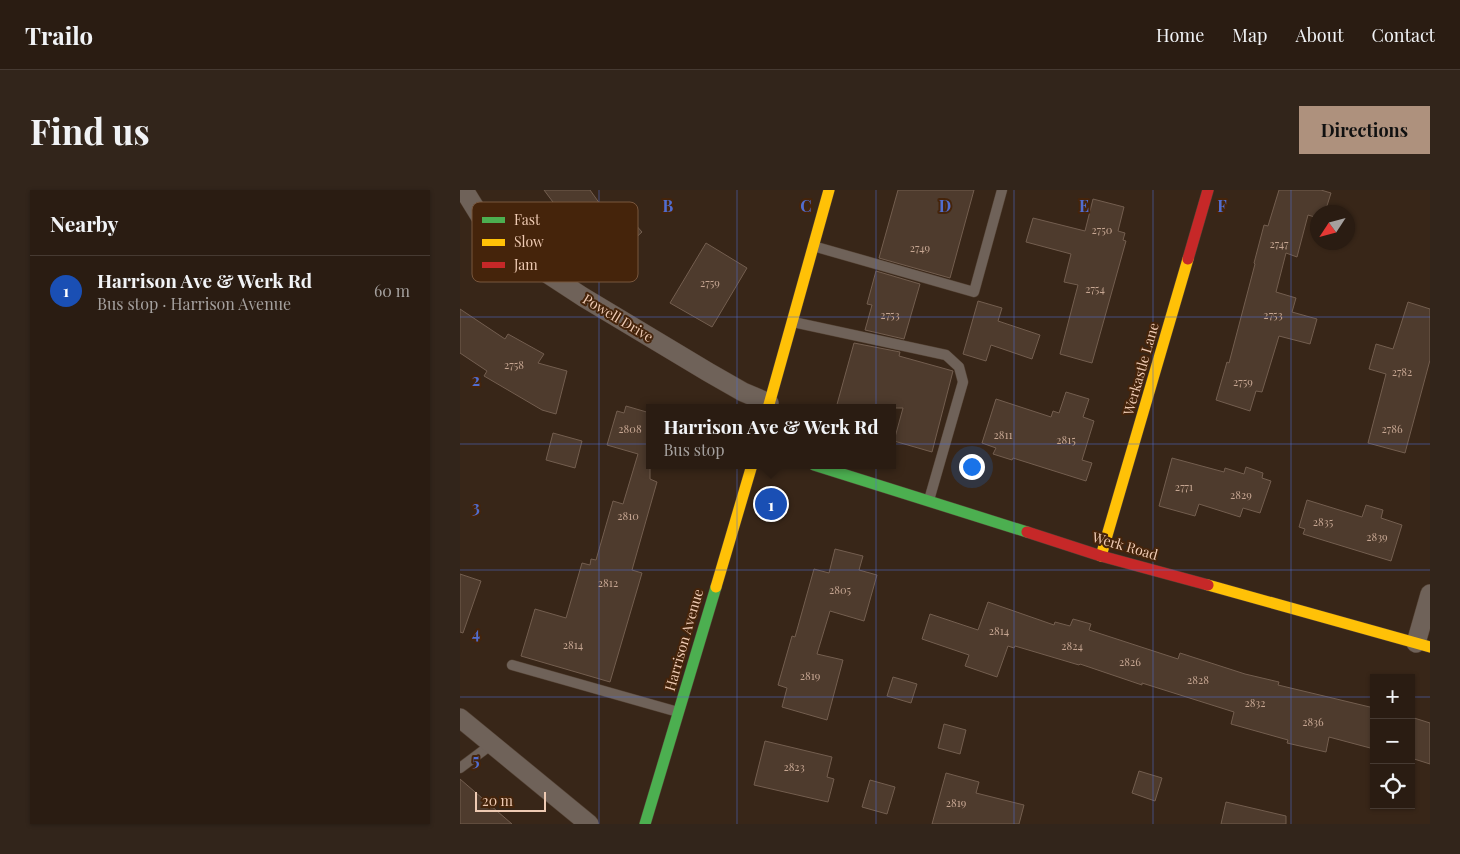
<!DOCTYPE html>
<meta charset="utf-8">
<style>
:root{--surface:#2a1c12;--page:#32251b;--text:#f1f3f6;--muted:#a5a19f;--line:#463a32;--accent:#ae917d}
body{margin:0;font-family:"Playfair Display",serif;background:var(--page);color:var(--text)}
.controls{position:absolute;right:15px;bottom:15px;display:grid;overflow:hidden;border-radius:0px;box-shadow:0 1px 4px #0004}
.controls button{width:45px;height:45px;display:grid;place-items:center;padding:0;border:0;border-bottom:1px solid var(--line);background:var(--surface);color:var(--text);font:25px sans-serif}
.compass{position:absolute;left:850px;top:15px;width:45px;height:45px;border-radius:50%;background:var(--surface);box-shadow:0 1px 4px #0004;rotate:234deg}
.scale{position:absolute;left:15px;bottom:12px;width:71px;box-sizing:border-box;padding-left:5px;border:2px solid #eecab3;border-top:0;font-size:14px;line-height:18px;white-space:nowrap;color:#eecab3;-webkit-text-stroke:4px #45240b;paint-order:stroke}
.you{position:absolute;left:511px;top:276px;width:18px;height:18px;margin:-12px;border:4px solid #fff;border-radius:50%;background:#1a73e8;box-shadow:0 0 0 8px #1a73e833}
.badge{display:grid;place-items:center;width:32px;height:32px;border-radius:50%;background:var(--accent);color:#fff;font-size:16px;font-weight:700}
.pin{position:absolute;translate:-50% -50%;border:2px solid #fff;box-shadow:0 1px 5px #0006}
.popup{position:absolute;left:186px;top:214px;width:250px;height:65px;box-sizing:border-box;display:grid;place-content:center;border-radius:0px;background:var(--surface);filter:drop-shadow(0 1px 4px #0005);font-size:16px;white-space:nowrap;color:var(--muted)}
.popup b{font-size:19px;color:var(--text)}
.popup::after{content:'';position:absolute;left:50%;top:100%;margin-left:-10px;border:10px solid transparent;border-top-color:var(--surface)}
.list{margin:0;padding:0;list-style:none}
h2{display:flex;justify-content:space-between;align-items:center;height:65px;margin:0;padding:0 20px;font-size:21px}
h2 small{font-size:16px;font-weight:400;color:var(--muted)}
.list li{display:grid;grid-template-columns:32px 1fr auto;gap:15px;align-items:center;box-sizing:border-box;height:70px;padding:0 20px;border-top:1px solid var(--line)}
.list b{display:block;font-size:19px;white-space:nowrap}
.list p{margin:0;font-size:16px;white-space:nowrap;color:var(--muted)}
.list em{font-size:16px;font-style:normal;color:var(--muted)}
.icon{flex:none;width:28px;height:28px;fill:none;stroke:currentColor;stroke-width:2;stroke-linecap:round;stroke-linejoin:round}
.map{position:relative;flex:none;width:970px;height:634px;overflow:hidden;border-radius:0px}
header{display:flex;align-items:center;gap:30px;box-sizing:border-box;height:70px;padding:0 25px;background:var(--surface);border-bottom:1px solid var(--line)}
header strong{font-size:24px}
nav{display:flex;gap:28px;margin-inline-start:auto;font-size:18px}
.intro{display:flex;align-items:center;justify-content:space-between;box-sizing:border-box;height:120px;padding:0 30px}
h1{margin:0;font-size:35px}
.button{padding:12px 22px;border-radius:0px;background:var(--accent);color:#111;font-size:18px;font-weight:700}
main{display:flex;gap:30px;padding:0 30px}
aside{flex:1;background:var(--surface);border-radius:0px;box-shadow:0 1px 4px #0004}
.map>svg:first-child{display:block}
.building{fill:#4e3b2d;stroke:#735e4f}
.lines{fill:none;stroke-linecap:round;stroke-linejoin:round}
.lane-casing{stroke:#534133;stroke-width:11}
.street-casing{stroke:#534133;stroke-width:20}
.fast-casing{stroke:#534133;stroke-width:12}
.slow-casing{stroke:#534133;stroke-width:12}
.jam-casing{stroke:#534133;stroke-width:12}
.lane{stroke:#6f6259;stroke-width:10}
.street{stroke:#6f6259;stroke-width:19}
.fast{stroke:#4caf50;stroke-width:11}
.slow{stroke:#ffc107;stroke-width:11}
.jam{stroke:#c62828;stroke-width:11}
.grid{fill:none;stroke:#516dcf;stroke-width:1;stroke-opacity:0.55}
.labels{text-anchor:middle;stroke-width:4;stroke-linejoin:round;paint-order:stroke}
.number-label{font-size:11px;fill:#c6a692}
.street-label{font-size:14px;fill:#eecab3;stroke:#45240b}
.key{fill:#45240b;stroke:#78563d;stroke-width:1}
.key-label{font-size:14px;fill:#eecab3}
.grid-label{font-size:16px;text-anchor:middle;font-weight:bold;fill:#516dcf;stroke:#45240b;stroke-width:4;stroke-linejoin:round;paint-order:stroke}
</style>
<header>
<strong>Trailo</strong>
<nav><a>Home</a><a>Map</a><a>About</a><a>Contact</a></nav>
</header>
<div class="intro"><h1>Find us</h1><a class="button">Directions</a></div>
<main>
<aside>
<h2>Nearby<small></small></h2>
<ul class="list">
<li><span class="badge" style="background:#1a4fb4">1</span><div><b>Harrison Ave &amp; Werk Rd</b><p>Bus stop · Harrison Avenue</p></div><em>60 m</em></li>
</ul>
</aside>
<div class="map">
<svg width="970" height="634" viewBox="0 0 970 634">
<rect width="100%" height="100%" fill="#382618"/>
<path class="building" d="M 84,0 L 130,0 L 145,21 L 150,16 L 161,28 L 166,24 L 182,42 L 158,64 L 147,52 L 143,56 L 119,29 L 110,35 Z
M 438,0 L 514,0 L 490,88 L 419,68 Z
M 819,0 L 861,0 L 871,3 L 865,22 L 858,22 L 858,28 L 848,25 L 837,67 L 826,63 L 816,102 L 836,108 L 832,122 L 857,129 L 850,154 L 819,146 L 802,202 L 796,201 L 790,221 L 756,210 L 767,172 L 769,173 L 795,74 L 794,73 L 804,35 L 808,36 Z
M 633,9 L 664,17 L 658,41 L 665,43 L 663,50 L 666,51 L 632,173 L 600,164 L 618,95 L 604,92 L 611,64 L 566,52 L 573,28 L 625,41 Z
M 246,53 L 287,78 L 252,137 L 210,113 Z
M 416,81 L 460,94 L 444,149 L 405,140 L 412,115 L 407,114 Z
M 518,111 L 542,118 L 538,131 L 580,145 L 572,169 L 531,155 L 526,171 L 503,164 Z
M 948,112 L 970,119 L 970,170 L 945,263 L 908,253 L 926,184 L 909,179 L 916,154 L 933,159 Z
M 0,119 L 45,149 L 48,144 L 84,164 L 78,173 L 107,181 L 96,224 L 82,220 L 24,186 L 27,181 L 0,163 Z
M 394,153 L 440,162 L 439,166 L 493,181 L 472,262 L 434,251 L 443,218 L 376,218 Z
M 606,202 L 629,209 L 623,227 L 634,231 L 622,270 L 632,273 L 626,291 L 553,268 L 552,270 L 533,264 L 536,258 L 522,253 L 536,209 L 591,227 L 593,221 L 599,223 Z
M 166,216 L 190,223 L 190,289 L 197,292 L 172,380 L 182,383 L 150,492 L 61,466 L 75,419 L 106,428 L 122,373 L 130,375 L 131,369 L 136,370 L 153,311 L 163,314 L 178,264 L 147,255 L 157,221 L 164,223 Z
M 93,243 L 122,251 L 115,278 L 86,270 Z
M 712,268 L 764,282 L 765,278 L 784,284 L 786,277 L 803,283 L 802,288 L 811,291 L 800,323 L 783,318 L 780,327 L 739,314 L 735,326 L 699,316 Z
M 847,310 L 902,327 L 906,315 L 923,320 L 921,328 L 942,335 L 931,371 L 843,344 L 845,339 L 839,337 Z
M 375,359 L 403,366 L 399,380 L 417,385 L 404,431 L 370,421 L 357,464 L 383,470 L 367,530 L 322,517 L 327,498 L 318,495 L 332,446 L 335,447 L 354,379 L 369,383 Z
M 0,384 L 21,391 L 3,443 L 0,442 Z
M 528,412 L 594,435 L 595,432 L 610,436 L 613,429 L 631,434 L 629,440 L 718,469 L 720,463 L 785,484 L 819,492 L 818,495 L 914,518 L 914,559 L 869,547 L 866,562 L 827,553 L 828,550 L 771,534 L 774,522 L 682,493 L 682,495 L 620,474 L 619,475 L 555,456 L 554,458 L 548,456 L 537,487 L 505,476 L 509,465 L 462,449 L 470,424 L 518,440 Z
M 433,487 L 457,494 L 451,513 L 427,506 Z
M 951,527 L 970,533 L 970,574 L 951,568 Z
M 484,534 L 506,540 L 500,564 L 478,558 Z
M 305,551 L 372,567 L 367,587 L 374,589 L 368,612 L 294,595 Z
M 679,581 L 702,588 L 695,611 L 672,603 Z
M 486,583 L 519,592 L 516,603 L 564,615 L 559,634 L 472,634 Z
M 0,589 L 52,634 L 0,634 Z
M 410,590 L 435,597 L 427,624 L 402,617 Z
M 766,612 L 826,626 L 826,634 L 761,634 Z"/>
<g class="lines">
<defs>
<path id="lane" d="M 353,56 L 514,102 L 542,0
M 333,132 L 486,165 L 499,177 L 503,192 L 469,310
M 52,475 L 218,522
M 0,578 L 32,554"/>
<path id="street" d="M 4,0 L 20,26 L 48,58 L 123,107 L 248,182 L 283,202 L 309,213
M 956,453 L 970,404
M 0,528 L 129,634"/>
<path id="fast" d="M 354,275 L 567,342
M 185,634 L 256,397"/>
<path id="slow" d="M 308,218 L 369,0
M 641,366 L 728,69
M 748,395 L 970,457
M 256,397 L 292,275"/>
<path id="jam" d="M 728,69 L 748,0
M 567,342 L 641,366 L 748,395"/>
</defs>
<use href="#lane" class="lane-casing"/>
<use href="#street" class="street-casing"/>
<use href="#fast" class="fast-casing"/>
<use href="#slow" class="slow-casing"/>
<use href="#jam" class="jam-casing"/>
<use href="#lane" class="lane"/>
<use href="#street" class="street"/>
<use href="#fast" class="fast"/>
<use href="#slow" class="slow"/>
<use href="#jam" class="jam"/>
</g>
<path class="grid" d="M 139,0 L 139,634M 277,0 L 277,634M 416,0 L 416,634M 554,0 L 554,634M 693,0 L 693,634M 831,0 L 831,634M 0,127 L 970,127M 0,254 L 970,254M 0,380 L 970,380M 0,507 L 914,507M 951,507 L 970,507"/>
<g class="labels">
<g class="number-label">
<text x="642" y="44">2750</text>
<text x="819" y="58">2747</text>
<text x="460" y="62">2749</text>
<text x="250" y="97">2759</text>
<text x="635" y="103">2754</text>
<text x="430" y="129">2753</text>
<text x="813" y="129">2753</text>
<text x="54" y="179">2758</text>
<text x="942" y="186">2782</text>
<text x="783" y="196">2759</text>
<text x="170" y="243">2808</text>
<text x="932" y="243">2786</text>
<text x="543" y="249">2811</text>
<text x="606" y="254">2815</text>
<text x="724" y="301">2771</text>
<text x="781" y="309">2829</text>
<text x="168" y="330">2810</text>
<text x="863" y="336">2835</text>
<text x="917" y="351">2839</text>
<text x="148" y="397">2812</text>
<text x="380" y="404">2805</text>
<text x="539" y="445">2814</text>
<text x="113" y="459">2814</text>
<text x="612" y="460">2824</text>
<text x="670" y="476">2826</text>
<text x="350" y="490">2819</text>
<text x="738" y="494">2828</text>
<text x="795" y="517">2832</text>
<text x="853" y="536">2836</text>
<text x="334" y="581">2823</text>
<text x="496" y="617">2819</text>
</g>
<g class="street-label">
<text transform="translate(158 128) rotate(31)" y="5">Powell Drive</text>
<text transform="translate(681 179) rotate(-74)" y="5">Werkastle Lane</text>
<text transform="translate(665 356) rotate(16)" y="5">Werk Road</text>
<text transform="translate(224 450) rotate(-74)" y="5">Harrison Avenue</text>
</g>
</g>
<rect x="12" y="12" width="166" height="80" rx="8" class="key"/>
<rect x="22" y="27" width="23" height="6" fill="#4caf50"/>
<rect x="22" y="49" width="23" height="7" fill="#ffc107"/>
<rect x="22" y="72" width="23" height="6" fill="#c62828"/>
<g class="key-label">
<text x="54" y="35">Fast</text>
<text x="54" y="57">Slow</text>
<text x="54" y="80">Jam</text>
</g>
<g class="grid-label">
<text x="208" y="22">B</text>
<text x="346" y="22">C</text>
<text x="485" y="22">D</text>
<text x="624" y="22">E</text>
<text x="762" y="22">F</text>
<text x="16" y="196">2</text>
<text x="16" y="323">3</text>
<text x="16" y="449">4</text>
<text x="16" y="576">5</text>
</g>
</svg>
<div class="controls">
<button>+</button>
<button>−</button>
<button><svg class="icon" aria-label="locate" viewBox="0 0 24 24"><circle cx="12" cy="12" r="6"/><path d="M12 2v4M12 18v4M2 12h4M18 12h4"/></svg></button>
</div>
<svg class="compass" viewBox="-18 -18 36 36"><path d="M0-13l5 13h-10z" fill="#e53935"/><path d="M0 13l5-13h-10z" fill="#a5a19f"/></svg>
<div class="scale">20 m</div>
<div class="you"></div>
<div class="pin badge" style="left:311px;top:314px;background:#1a4fb4">1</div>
<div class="popup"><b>Harrison Ave &amp; Werk Rd</b>Bus stop</div>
</div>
</main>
